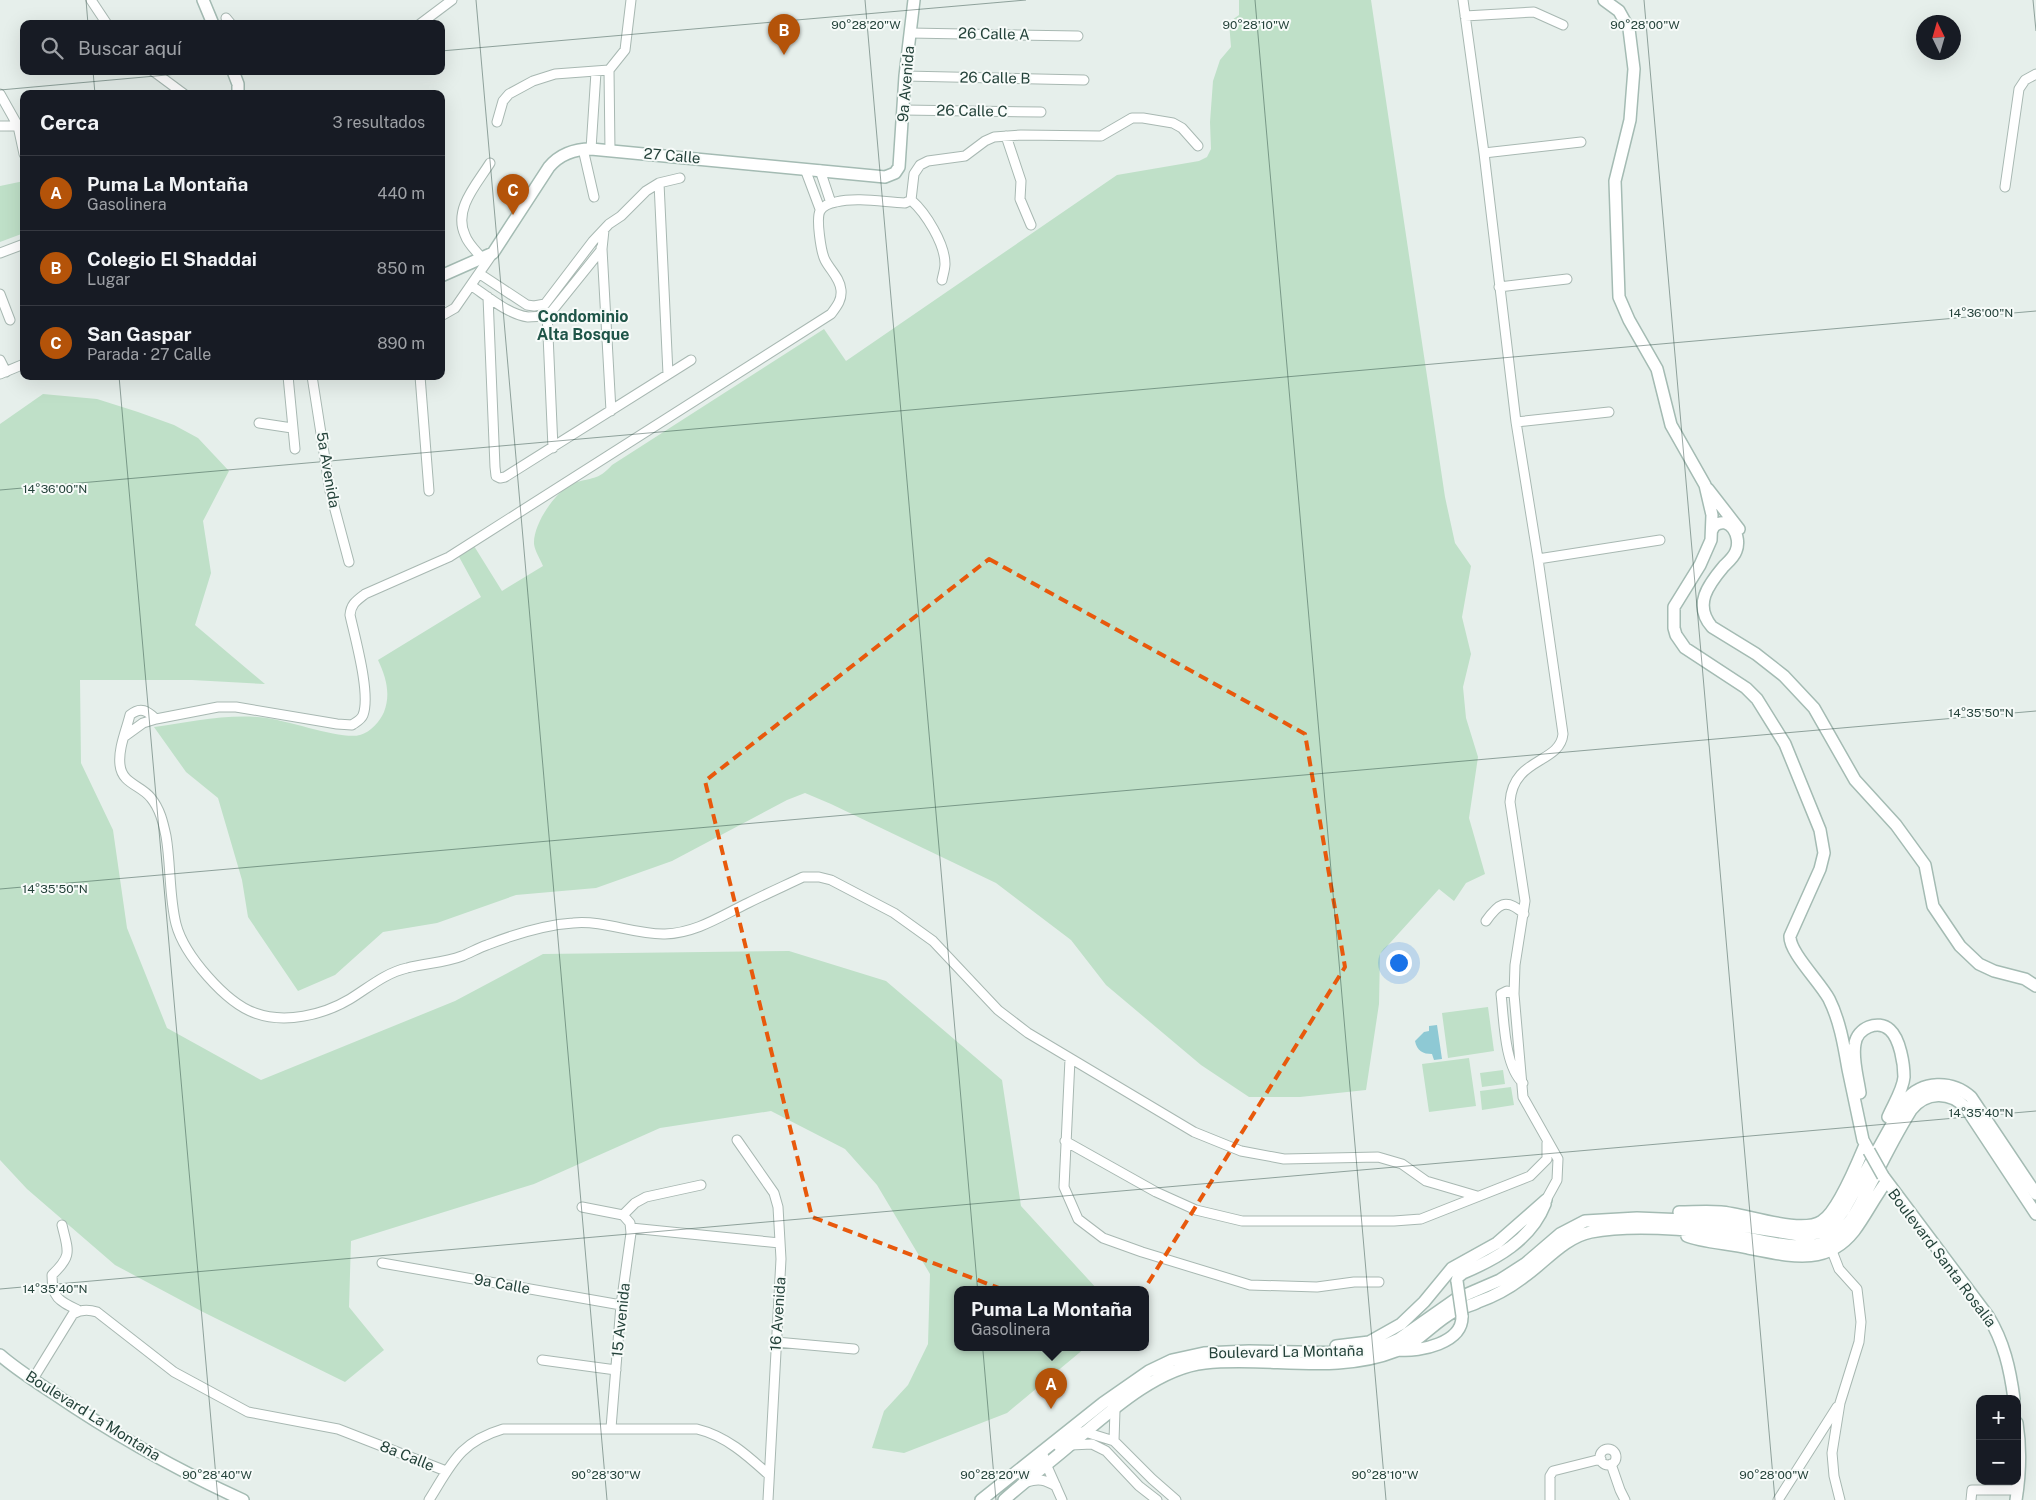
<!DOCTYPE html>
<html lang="es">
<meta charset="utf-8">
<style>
:root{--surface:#171b24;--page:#20242c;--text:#f1f3f6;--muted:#9ea1a6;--line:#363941;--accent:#b45309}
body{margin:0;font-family:"Public Sans",sans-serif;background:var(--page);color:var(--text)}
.controls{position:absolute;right:15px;bottom:15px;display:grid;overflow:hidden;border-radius:10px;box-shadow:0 5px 20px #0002}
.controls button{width:45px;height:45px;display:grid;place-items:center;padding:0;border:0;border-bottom:1px solid var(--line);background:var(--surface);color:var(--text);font:25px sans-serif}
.compass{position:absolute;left:1916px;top:15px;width:45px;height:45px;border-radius:50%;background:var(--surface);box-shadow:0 5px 20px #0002;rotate:355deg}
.you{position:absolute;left:1398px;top:962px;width:18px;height:18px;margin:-12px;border:4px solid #fff;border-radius:50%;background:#1a73e8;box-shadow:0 0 0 8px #1a73e833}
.badge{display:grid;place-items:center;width:32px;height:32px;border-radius:50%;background:var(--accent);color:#fff;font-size:16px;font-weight:700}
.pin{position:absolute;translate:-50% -41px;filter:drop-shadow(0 1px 2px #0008)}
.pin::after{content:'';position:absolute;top:26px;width:18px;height:15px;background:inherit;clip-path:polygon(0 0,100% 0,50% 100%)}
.popup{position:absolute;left:954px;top:1286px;width:195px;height:65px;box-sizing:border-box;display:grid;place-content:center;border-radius:10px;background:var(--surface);filter:drop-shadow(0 1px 4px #0005);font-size:16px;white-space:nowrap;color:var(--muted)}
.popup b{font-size:19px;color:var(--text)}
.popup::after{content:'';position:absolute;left:50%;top:100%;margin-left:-10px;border:10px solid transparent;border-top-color:var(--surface)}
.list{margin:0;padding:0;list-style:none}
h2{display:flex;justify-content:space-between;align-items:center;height:65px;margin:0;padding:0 20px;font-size:21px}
h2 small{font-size:16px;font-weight:400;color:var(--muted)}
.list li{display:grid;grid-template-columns:32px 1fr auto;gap:15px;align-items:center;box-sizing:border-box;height:75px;padding:0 20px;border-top:1px solid var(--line)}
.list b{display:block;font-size:19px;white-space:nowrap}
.list p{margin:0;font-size:16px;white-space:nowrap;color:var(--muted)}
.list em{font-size:16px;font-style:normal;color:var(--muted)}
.icon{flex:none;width:28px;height:28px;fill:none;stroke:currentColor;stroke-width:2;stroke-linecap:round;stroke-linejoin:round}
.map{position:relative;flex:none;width:2036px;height:1500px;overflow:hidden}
.search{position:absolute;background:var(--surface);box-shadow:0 5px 20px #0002;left:20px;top:20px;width:425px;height:55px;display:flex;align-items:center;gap:12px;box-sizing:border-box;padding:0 18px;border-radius:10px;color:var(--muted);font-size:19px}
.panel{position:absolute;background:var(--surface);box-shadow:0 5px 20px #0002;left:20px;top:90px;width:425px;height:290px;border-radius:10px}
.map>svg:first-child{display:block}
.green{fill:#bfe0c8}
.water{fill:#8ec9d4}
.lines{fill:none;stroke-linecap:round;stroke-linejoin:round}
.street-casing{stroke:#a8b8b2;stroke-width:11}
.secondary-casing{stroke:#a4bbb3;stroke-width:14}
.street{stroke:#fff;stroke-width:9}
.secondary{stroke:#fff;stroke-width:11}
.secondary-bridge-casing{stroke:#a4bbb3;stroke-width:14;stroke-linecap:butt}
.secondary-bridge{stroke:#fff;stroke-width:11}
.marked{fill:none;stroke:#e8590c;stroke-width:4;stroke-dasharray:10 6;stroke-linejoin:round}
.ticks{fill:none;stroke:#24423a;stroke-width:1;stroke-opacity:0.45}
.labels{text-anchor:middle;stroke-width:4;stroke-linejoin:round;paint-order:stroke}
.street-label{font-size:15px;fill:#24423a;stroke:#f7fbf9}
.neighbourhood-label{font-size:16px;font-weight:bold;fill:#1f5548;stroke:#f7fbf9}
.ticks-label{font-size:12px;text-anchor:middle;fill:#24423a;stroke:#f7fbf9;stroke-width:4;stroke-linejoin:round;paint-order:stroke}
</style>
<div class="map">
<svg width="2036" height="1500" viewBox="0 0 2036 1500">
<rect width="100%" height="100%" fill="#e6efeb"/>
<path class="green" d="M 1239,0 L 1371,0 L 1445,497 L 1455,543 L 1471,566 L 1462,617 L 1471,654 L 1463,687 L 1466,718 L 1478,757 L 1469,818 L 1485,874 L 1466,883 L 1454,901 L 1439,889 L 1380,954 L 1379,1004 L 1366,1090 L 1300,1097 L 1249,1097 L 1201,1065 L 1106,985 L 1071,940 L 996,883 L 831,804 L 805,793 L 787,800 L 672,861 L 596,888 L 516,895 L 437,923 L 383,932 L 335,975 L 298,991 L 248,917 L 242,880 L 218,798 L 186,772 L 154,727 C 190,722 230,713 267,718 C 289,721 343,740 360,735 C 371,732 380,721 384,712 C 391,694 386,677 378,660 L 481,597 L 458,555 L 474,546 L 502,591 L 543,566 C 540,559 535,551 534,544 C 533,524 556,490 574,483 C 591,477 598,481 612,465 L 824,329 L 846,361 L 1117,175 L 1199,161 L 1207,157 L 1211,149 L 1210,122 L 1213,81 L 1220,60 L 1231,47 L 1229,22 L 1239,15 Z
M 24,181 L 24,233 L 0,242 L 0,186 Z
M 43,394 L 97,399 L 138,412 L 174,425 L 198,438 L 229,471 L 203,521 L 211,573 L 195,625 L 265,684 L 192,680 L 80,680 L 81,763 L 113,830 L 127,928 L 167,1028 L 261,1080 L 455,1001 L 543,954 L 789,951 L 886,981 L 1002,1080 L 1021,1206 L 1098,1290 L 957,1290 L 957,1348 L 1085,1348 L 1007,1413 L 904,1453 L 872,1448 L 884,1411 L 908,1385 L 928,1344 L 930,1274 L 877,1185 L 845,1149 L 771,1111 L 660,1128 L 534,1184 L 351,1241 L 349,1307 L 384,1350 L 345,1382 L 203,1312 L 115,1265 L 27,1189 L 0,1160 L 0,424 Z
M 1488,1007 L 1494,1051 L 1448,1058 L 1442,1013 Z
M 1469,1058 L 1476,1106 L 1429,1112 L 1422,1064 Z
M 1503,1070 L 1505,1084 L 1482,1087 L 1480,1073 Z
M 1511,1087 L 1514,1105 L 1482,1110 L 1480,1091 Z"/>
<path class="water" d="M 1437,1025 L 1442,1059 L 1434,1060 L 1432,1054 C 1423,1054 1417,1051 1415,1041 L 1424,1032 L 1429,1031 L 1429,1026 Z"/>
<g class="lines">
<defs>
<path id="street" d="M 91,0 L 107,24
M 1463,0 L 1484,153 L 1516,422 L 1538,559 L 1563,734 C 1560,764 1513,757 1510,802 L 1525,901 L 1515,965 L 1514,994 L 1523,1097 L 1558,1159 L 1557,1180 L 1546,1200
M 1465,16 L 1534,12 L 1563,25
M 226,18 L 231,24
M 420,24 L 452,0
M 910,33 L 1078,36
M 153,71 L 184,94
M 905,76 L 1084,80
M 0,94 L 18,126 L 24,154
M 904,110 L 1041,112
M 497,122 L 503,101 L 509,94 L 533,81 L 555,74 L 609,70
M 0,126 L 21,126
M 1006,136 L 1021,181 L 1020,199 L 1031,225
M 583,149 L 594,197
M 591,149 L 596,72
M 610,151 L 609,70 L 625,50 L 631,0
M 1484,153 L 1581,142
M 805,169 L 820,209
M 820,170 L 831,203
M 659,183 L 668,374
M 2005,187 L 2019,89 L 2025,80 L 2036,74
M 911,200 C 926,213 945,244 945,264 C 945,269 943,275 942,280
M 601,248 L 602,249 L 611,411
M 0,253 L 24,244
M 482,258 C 476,251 468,244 465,235 C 453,209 477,184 490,163
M 480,274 L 527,305 L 534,306 L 545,304 L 593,241 L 609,224 L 621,216 L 646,191 L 659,183 L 680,178
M 472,286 C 488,297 508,314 528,317 C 534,317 541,316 548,316 L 602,249 L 604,230
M 1499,287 L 1567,279
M 0,294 L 10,320
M 488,297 L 495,467 L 496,476 L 500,478 L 505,477 L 691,360
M 547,312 L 553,448
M 441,316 L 455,308 L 493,253
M 0,360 L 6,372
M 0,374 L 24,364
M 288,376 L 295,449
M 312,376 L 330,491 L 349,562
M 420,376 L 429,491
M 1516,422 L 1609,412
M 259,423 L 292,428
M 1538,559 L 1660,540
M 156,719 C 147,711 141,706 130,715 C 126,731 118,749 120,765 C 122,784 141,785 151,798 C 160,809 163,822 166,836 C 171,865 169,896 176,924 C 184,955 226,1003 255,1013 C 285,1024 323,1015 350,999 C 368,988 385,973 407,968 C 425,963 444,963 462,956 C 470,953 478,948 487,945 C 515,934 543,925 573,923 C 605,920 635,935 665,934 C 696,933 721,916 748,903 C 766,894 784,886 803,877 L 819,877 L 831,880 L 894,913 L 933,941 L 998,1010 L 1028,1033 L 1194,1132 L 1241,1151 L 1284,1159 L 1378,1157 L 1402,1164 L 1426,1181 L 1477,1196
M 125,736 L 143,723 L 156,719 L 218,707 L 236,707 L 337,724 L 352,725 C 356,722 361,720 363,715 C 371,694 355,638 350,615 C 351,604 356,601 365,594 L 449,557 L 831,314 C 837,306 842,300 841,290 C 840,278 830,270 825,260 C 821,252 816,219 820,211 C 823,206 829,203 836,202 C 857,197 883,202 905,203 L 911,200 L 914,174 L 920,165 L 928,161 L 965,156 L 985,141 L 994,137 L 1021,135 L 1101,136 L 1132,118 L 1143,118 L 1173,123 L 1182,128 L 1198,146
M 1486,921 C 1498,904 1506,897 1524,914
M 1514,994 L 1507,991 L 1501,994 C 1504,1018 1504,1066 1523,1083
M 1070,1059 L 1064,1187 L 1078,1219 L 1103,1238 L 1142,1252 L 1250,1285 L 1317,1287 L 1354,1282 L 1379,1282
M 737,1140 L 774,1193 L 778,1207 L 781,1259 L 768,1500
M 1065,1141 L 1156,1192 L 1196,1210 L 1242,1221 L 1394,1221 L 1421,1219 L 1530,1176 L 1547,1159 L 1547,1143
M 582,1207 L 623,1215
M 623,1215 L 635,1203 L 646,1197 L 701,1185
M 62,1225 C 68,1251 73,1255 52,1275 C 52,1298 59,1301 78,1310
M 631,1228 L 780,1243
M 1832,1251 L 1839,1269 L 1857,1289 L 1861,1322 L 1859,1342 L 1840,1403 L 1832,1453 L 1834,1476 L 1840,1500
M 382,1263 L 621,1305
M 776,1342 L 854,1349
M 542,1360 L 616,1370
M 33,1379 L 73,1314 C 81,1309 88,1309 97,1312 L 174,1372 L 248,1412 L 338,1429 L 446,1471
M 611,1428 L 621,1305 L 631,1233 L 630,1223 L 623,1215
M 1114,1441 L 1115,1410
M 1071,1445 L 1092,1444 L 1106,1451 L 1139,1486 L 1157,1500
M 1058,1446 L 1079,1432 L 1085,1432 L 1114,1441 L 1152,1479 L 1176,1500
M1600 1457a8 8 0 1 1 16 0a8 8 0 1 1-16 0Z
M 1046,1464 L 1062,1500
M 1611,1464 L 1620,1490 L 1625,1500
M 1013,1474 L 1026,1472 L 1044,1457
M 1027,1482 C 1039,1478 1045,1480 1056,1486
M 429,1500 C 451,1465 459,1442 503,1429 L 697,1429 C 726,1436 747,1455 769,1475
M 1550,1500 L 1550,1476 L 1553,1471 L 1601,1459
M 1778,1500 L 1837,1407
M 1971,1500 L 1972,1490 L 2018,1490"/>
<path id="secondary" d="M 203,0 L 213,24
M 1604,0 L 1619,11 L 1629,29 L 1634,69 L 1630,120 L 1615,181 L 1619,297 L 1629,320 L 1657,369 L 1671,425 L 1705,485 L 1712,515 L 1711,540 L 1700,565 L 1674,607 L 1674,628 L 1676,635 L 1685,648 L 1746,688 L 1757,699 L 1785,744 L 1820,830 L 1824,853 L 1820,869 L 1790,936 C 1789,952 1820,982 1829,999 C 1840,1021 1844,1046 1848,1069 C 1853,1093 1858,1116 1863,1140 L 1869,1151
M 233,71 L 238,84 L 238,94
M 441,276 L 493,253 L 549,167 C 560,154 575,149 591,149 L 885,177 L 895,173 L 899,167 L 905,76 L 914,0
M 1708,489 L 1739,529
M 1712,530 L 1714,526 C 1730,514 1742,537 1736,551 C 1734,557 1728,562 1724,566 C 1708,585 1693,605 1712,627 L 1756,654 L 1784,676 L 1814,708 L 1855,780 L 1896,825 L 1925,865 L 1933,906 L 1960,946 L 1979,964 L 1994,971 L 2025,979 L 2036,986
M 1860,1093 C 1858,1078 1852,1059 1855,1044 C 1857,1028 1878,1019 1890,1030 C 1900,1039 1904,1064 1904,1077 C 1903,1090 1893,1105 1888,1117
M 1883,1176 L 1988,1316 C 2004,1342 2010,1369 2014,1399
M 1679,1212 C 1693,1212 1707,1211 1721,1212 C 1746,1214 1801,1235 1822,1221 C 1838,1211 1857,1164 1865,1145
M 1687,1236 C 1700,1242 1732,1244 1748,1248 C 1787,1255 1825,1268 1854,1231 C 1866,1215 1874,1198 1886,1182
M 1457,1281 L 1458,1277 L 1463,1273 C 1496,1259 1531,1240 1545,1204
M 1336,1346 L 1369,1342 L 1401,1324 L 1424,1302 L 1452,1268 L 1497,1243 L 1546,1200
M 1399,1350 C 1420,1352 1463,1343 1462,1316
M 0,1355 C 16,1369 35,1381 53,1393 C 113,1434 177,1470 243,1500
M 981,1500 L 1103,1403 L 1149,1371 L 1172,1360 L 1204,1353 L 1249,1351 L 1353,1353 L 1379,1348 L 1399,1339 L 1456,1299 L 1500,1280 L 1525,1264 L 1560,1234 L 1585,1221 L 1637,1218 L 1710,1221 L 1805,1236 L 1825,1231 L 1833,1225 L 1844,1210 L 1905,1101 C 1922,1080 1952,1080 1971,1097 L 2036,1194
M 1004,1500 C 1025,1481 1048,1464 1070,1445 C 1106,1415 1156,1368 1205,1363 C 1268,1356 1336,1375 1396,1351 C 1418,1343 1433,1323 1453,1312 C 1461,1308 1470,1306 1478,1302 C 1495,1296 1511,1287 1525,1276 C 1545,1262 1565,1237 1591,1232 C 1626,1225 1683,1229 1719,1233 C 1751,1237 1801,1255 1829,1240 C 1853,1227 1862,1198 1875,1176 C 1886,1154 1898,1131 1911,1110 C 1926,1091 1950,1091 1966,1108 L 2036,1214
M 2016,1500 C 2020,1475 2021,1448 2017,1423"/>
</defs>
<use href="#street" class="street-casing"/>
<use href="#secondary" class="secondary-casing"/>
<use href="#street" class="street"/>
<use href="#secondary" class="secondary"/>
<defs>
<path id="secondary-bridge" d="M 1869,1151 L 1883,1176
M 1457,1281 L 1462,1316"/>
</defs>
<use href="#secondary-bridge" class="secondary-bridge-casing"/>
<use href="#secondary-bridge" class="secondary-bridge"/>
</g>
<path class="marked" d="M 989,559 L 1305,734 L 1345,967 L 1117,1333 L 812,1217 L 705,781 Z"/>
<path class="ticks" d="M 86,0 L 88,24M 476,0 L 607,1500M 865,0 L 996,1500M 1255,0 L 1386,1500M 1644,0 L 1775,1500M 2033,0 L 2036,31M 441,51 L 1026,0M 93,71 L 95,94M 0,90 L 211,71M 119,376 L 218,1500M 0,490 L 2036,311M 0,889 L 2036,711M 0,1289 L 2036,1111"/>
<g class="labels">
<g class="street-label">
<text transform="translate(994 34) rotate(1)" y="5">26 Calle A</text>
<text transform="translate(995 78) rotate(1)" y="5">26 Calle B</text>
<text transform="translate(906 84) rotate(-85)" y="5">9a Avenida</text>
<text transform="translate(972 111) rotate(1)" y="5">26 Calle C</text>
<text transform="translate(672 156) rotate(5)" y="5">27 Calle</text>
<text transform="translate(328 470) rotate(80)" y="5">5a Avenida</text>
<text transform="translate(1942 1258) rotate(53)" y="5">Boulevard Santa Rosalía</text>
<text transform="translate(502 1284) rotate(10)" y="5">9a Calle</text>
<text transform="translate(778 1314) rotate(-86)" y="5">16 Avenida</text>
<text transform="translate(621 1320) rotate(-84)" y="5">15 Avenida</text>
<text transform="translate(1286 1352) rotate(-1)" y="5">Boulevard La Montaña</text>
<text transform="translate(93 1416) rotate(32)" y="5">Boulevard La Montaña</text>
<text transform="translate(407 1456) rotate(22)" y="5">8a Calle</text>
</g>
<g class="neighbourhood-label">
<text x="583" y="322">Condominio<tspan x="583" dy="18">Alta Bosque</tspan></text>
</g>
</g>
<g class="ticks-label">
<text x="866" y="29">90°28'20"W</text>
<text x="1256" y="29">90°28'10"W</text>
<text x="1645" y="29">90°28'00"W</text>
<text x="1981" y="317">14°36'00"N</text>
<text x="55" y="493">14°36'00"N</text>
<text x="1981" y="717">14°35'50"N</text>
<text x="55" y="893">14°35'50"N</text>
<text x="1981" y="1117">14°35'40"N</text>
<text x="55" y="1293">14°35'40"N</text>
<text x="217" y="1479">90°28'40"W</text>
<text x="606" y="1479">90°28'30"W</text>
<text x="995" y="1479">90°28'20"W</text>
<text x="1385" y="1479">90°28'10"W</text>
<text x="1774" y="1479">90°28'00"W</text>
</g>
</svg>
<div class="controls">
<button>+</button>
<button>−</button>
</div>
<svg class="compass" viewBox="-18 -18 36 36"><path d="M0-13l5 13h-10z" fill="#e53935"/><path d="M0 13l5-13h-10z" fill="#9ea1a6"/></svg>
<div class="you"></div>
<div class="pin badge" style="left:1051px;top:1409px">A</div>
<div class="popup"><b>Puma La Montaña</b>Gasolinera</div>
<div class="pin badge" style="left:784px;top:55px">B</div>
<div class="pin badge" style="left:513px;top:215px">C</div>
<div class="search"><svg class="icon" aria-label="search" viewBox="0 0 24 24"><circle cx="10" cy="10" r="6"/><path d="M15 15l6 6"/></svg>Buscar aquí</div>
<section class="panel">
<h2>Cerca<small>3 resultados</small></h2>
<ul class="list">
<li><span class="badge">A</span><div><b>Puma La Montaña</b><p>Gasolinera</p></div><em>440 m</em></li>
<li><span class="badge">B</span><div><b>Colegio El Shaddai</b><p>Lugar</p></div><em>850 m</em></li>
<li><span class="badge">C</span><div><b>San Gaspar</b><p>Parada · 27 Calle</p></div><em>890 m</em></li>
</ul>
</section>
</div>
